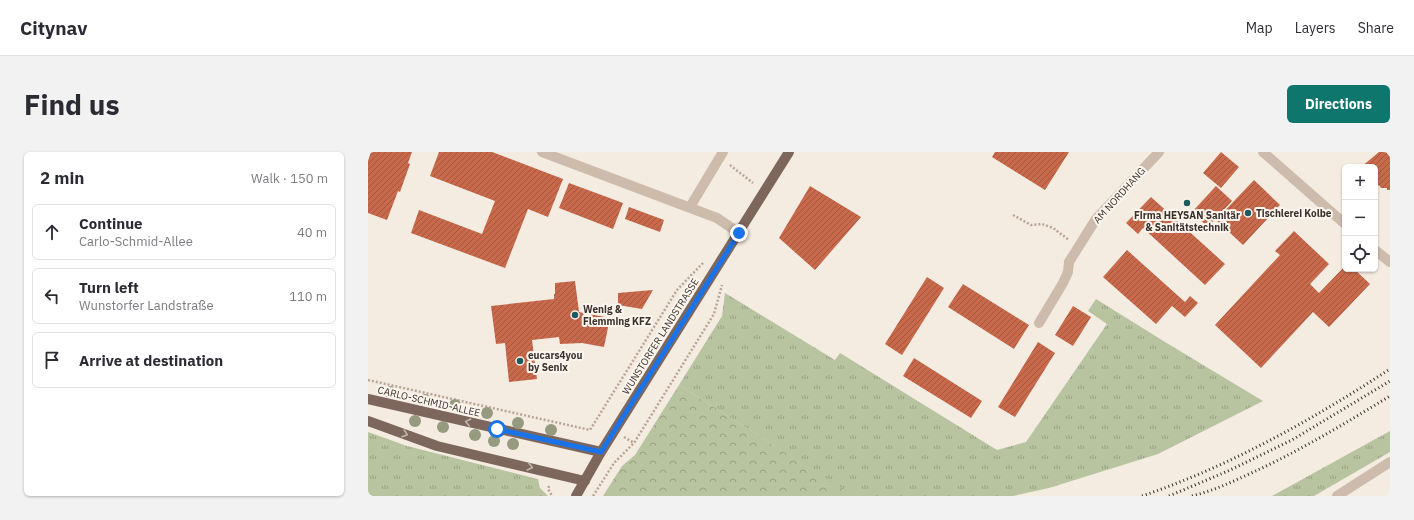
<!DOCTYPE html>
<meta charset="utf-8">
<style>
:root{--surface:#fff;--page:#f2f2f3;--text:#2b2b33;--muted:#7c7c81;--line:#e1e1e2;--accent:#0f766e}
body{margin:0;font-family:"IBM Plex Sans",sans-serif;background:var(--page);color:var(--text)}
.controls{position:absolute;right:12px;top:12px;display:grid;overflow:hidden;border-radius:6px;box-shadow:0 1px 3px #0004}
.controls button{width:36px;height:36px;display:grid;place-items:center;padding:0;border:0;border-bottom:1px solid var(--line);background:var(--surface);color:var(--text);font:20px sans-serif}
.stop{position:absolute;width:12px;height:12px;margin:-9px;border:3px solid #1a73e8;border-radius:50%;background:#fff}
.stop.end{background:#1a73e8;border-color:#fff;box-shadow:0 1px 4px #0008}
.list{margin:0;padding:0;list-style:none}
h2{display:flex;justify-content:space-between;align-items:center;height:52px;margin:0;padding:0 16px;font-size:17px}
h2 small{font-size:13px;font-weight:400;color:var(--muted)}
.list li{display:grid;grid-template-columns:26px 1fr auto;gap:12px;align-items:center;box-sizing:border-box;height:56px;margin:0 8px 8px;padding:0 8px;border:1px solid var(--line);border-radius:6px}
.list b{display:block;font-size:15px;white-space:nowrap}
.list p{margin:0;font-size:13px;white-space:nowrap;color:var(--muted)}
.list em{font-size:13px;font-style:normal;color:var(--muted)}
.icon{flex:none;width:22px;height:22px;fill:none;stroke:currentColor;stroke-width:2;stroke-linecap:round;stroke-linejoin:round}
.map{position:relative;flex:none;width:1022px;height:344px;overflow:hidden;border-radius:6px}
header{display:flex;align-items:center;gap:24px;box-sizing:border-box;height:56px;padding:0 20px;background:var(--surface);border-bottom:1px solid var(--line)}
header strong{font-size:19px}
nav{display:flex;gap:22px;margin-inline-start:auto;font-size:14px}
.intro{display:flex;align-items:center;justify-content:space-between;box-sizing:border-box;height:96px;padding:0 24px}
h1{margin:0;font-size:28px}
.button{padding:10px 18px;border-radius:6px;background:var(--accent);color:#fff;font-size:14px;font-weight:700}
main{display:flex;gap:24px;padding:0 24px}
aside{flex:1;background:var(--surface);border-radius:6px;box-shadow:0 1px 3px #0004}
.map>svg:first-child{display:block}
.grass{fill:url(#grass-tufts)}
.forest{fill:url(#forest-crowns)}
.building{fill:url(#building-hatch)}
.lines{fill:none;stroke-linecap:round;stroke-linejoin:round}
.path{stroke:#b9a596;stroke-width:2.5;stroke-dasharray:2 2;stroke-linecap:butt}
.minor{stroke:#cdbbac;stroke-width:10}
.major{stroke:#7d675c;stroke-width:10}
.rail{stroke:#3b302b;stroke-width:3;stroke-dasharray:1 3;stroke-linecap:butt}
.tree{fill:#969b7f}
.oneway{stroke:#c2b5ac}
.route{stroke:#1a73e8;stroke-width:5}
.poi-dot{fill:#1f5a5e;stroke:#fbf5ee;stroke-width:1.5}
.labels{text-anchor:middle;stroke-width:4;stroke-linejoin:round;paint-order:stroke}
.street-label{font-size:10px;fill:#3b302b;stroke:#fbf5ee}
.poi-label{font-size:10px;font-weight:bold;fill:#3b302b;stroke:#fbf5ee;text-anchor:start}
</style>
<header>
<strong>Citynav</strong>
<nav><a>Map</a><a>Layers</a><a>Share</a></nav>
</header>
<div class="intro"><h1>Find us</h1><a class="button">Directions</a></div>
<main>
<aside>
<h2>2 min<small>Walk · 150 m</small></h2>
<ul class="list">
<li><svg class="icon" aria-label="ahead" viewBox="0 0 24 24"><path d="M12 20V5M6 11l6-6 6 6"/></svg><div><b>Continue</b><p>Carlo-Schmid-Allee</p></div><em>40 m</em></li>
<li><svg class="icon" aria-label="left" viewBox="0 0 24 24"><path d="M17 20v-9H6M10 6l-5 5 5 5"/></svg><div><b>Turn left</b><p>Wunstorfer Landstraße</p></div><em>110 m</em></li>
<li><svg class="icon" aria-label="arrive" viewBox="0 0 24 24"><path d="M6 21V4h12l-3 4 3 4H6"/></svg><div><b>Arrive at destination</b></div></li>
</ul>
</aside>
<div class="map">
<svg width="1022" height="344" viewBox="0 0 1022 344">
<defs>
<pattern id="grass-tufts" width="24" height="20" patternUnits="userSpaceOnUse"><rect width="24" height="20" fill="#b8c4a0"/><path d="M3 7l-1-3M5 7V3M7 7l1-3M15 17l-1-3M17 17v-4M19 17l1-3" fill="none" stroke="#97a083"/></pattern>
<pattern id="forest-crowns" width="20" height="18" patternUnits="userSpaceOnUse"><rect width="20" height="18" fill="#b8c4a0"/><path d="M2 6a3 3 0 1 1 6 0M12 15a3 3 0 1 1 6 0" fill="none" stroke="#97a083"/></pattern>
<pattern id="building-hatch" width="6" height="6" patternUnits="userSpaceOnUse"><rect width="6" height="6" fill="#c8694b"/><path d="M-1 1l2-2M0 6l6-6M5 7l2-2" fill="none" stroke="#a4573f"/></pattern>
</defs>
<rect width="100%" height="100%" fill="#f4ebe1"/>
<path class="grass" d="M 357,141 L 467,208 L 472,201 L 629,298 L 658,290 L 739,172 L 720,159 L 728,147 L 797,190 L 895,249 L 790,302 L 681,336 L 645,344 L 485,344 L 311,233 L 354,164 Z
M 1022,279 L 1022,300 L 946,344 L 904,344 Z
M 0,280 L 39,294 L 170,327 L 172,336 L 180,344 L 0,344 Z"/>
<path class="forest" d="M 311,233 L 486,344 L 235,344 L 254,314 L 267,303 Z"/>
<path class="building" d="M 3,0 L 44,0 L 40,11 L 42,12 L 32,40 L 30,39 L 19,68 L 0,61 L 0,9 Z
M 71,0 L 124,0 L 195,27 L 180,65 L 160,57 L 137,116 L 43,81 L 51,58 L 114,82 L 127,49 L 62,24 Z
M 627,0 L 701,0 L 677,38 L 624,5 Z
M 853,0 L 871,15 L 853,36 L 835,21 Z
M 1011,0 L 1018,0 L 1022,5 L 1022,38 L 1019,38 L 1019,36 L 1013,36 L 1011,33 L 1007,36 L 1007,15 L 993,15 Z
M 886,28 L 912,53 L 875,93 L 848,68 Z
M 201,31 L 255,51 L 245,77 L 191,56 Z
M 442,34 L 493,65 L 447,118 L 411,86 Z
M 848,34 L 864,49 L 840,75 L 824,60 Z
M 783,45 L 857,112 L 837,133 L 775,76 L 770,82 L 758,71 Z
M 261,55 L 296,68 L 292,80 L 257,67 Z
M 926,79 L 961,112 L 942,132 L 951,141 L 977,114 L 977,117 L 986,117 L 1002,132 L 961,175 L 945,160 L 893,216 L 847,173 L 912,103 L 907,99 Z
M 759,98 L 817,150 L 822,144 L 830,151 L 817,165 L 804,154 L 788,172 L 735,125 Z
M 559,125 L 576,136 L 534,203 L 517,192 Z
M 207,129 L 211,160 L 242,166 L 236,195 L 214,191 L 192,192 L 191,185 L 164,188 L 169,227 L 141,230 L 137,191 L 128,192 L 123,154 L 186,147 L 186,142 L 187,142 L 187,131 Z
M 595,132 L 661,173 L 646,197 L 580,155 Z
M 285,138 L 274,157 L 250,153 L 250,141 Z
M 705,154 L 723,165 L 705,194 L 687,183 Z
M 670,190 L 687,201 L 647,265 L 630,255 Z
M 546,206 L 614,249 L 603,266 L 535,224 Z"/>
<g class="lines">
<path class="path" d="M 362,13 L 385,31
M 645,63 L 663,73 L 674,72 L 685,76 L 701,88
M 0,228 L 222,278 L 309,138 L 335,111
M 256,285 L 266,291
M 181,334 L 180,337 L 184,344
M 225,344 L 246,311 L 266,291 L 346,162 L 354,133"/>
<path class="minor" d="M 174,0 L 349,66 L 371,81
M 895,0 L 977,72
M 322,55 L 355,0
M 1007,98 L 1022,110
M 671,171 L 695,131 L 700,120 L 701,110 L 728,67 L 791,0
M 969,344 L 1022,310"/>
<path class="major" d="M 0,247 L 233,300
M 0,269 L 69,294 L 217,329
M 208,344 L 233,300 L 421,0"/>
<path class="rail" d="M 774,344 C 862,314 944,268 1022,217
M 801,344 L 860,319 L 924,288 L 1022,229
M 824,344 C 844,339 862,331 881,322 C 930,300 976,272 1022,244"/>
</g>
<g class="tree">
<circle cx="22" cy="240" r="6"/>
<circle cx="57" cy="248" r="6"/>
<circle cx="87" cy="253" r="6"/>
<circle cx="119" cy="261" r="6"/>
<circle cx="47" cy="269" r="6"/>
<circle cx="150" cy="271" r="6"/>
<circle cx="75" cy="275" r="6"/>
<circle cx="183" cy="278" r="6"/>
<circle cx="107" cy="283" r="6"/>
<circle cx="126" cy="289" r="6"/>
<circle cx="145" cy="292" r="6"/>
</g>
<defs><path id="oneway-chevron" d="M-2-3.5L2.5 0L-2 3.5" fill="none" stroke-width="1.6" stroke-linecap="round" stroke-linejoin="round"/></defs>
<g class="oneway">
<use href="#oneway-chevron" transform="translate(100 270) rotate(-167)"/>
<use href="#oneway-chevron" transform="translate(37 282) rotate(19)"/>
<use href="#oneway-chevron" transform="translate(162 315) rotate(13)"/>
</g>
<g class="lines">
<path class="route" d="M 129,277 L 233,300 L 371,81"/>
</g>
<g class="poi-dot">
<circle cx="819" cy="51" r="4"/>
<circle cx="880" cy="61" r="4"/>
<circle cx="207" cy="163" r="4"/>
<circle cx="152" cy="209" r="4"/>
</g>
<g class="labels">
<g class="street-label">
<text transform="translate(751 43) rotate(-48)" y="4">AM NORDHANG</text>
<text transform="translate(292 184) rotate(-58)" y="4">WUNSTORFER LANDSTRASSE</text>
<text transform="translate(61 249) rotate(13)" y="4">CARLO-SCHMID-ALLEE</text>
</g>
<g class="poi-label">
<text x="888" y="65">Tischlerei Kolbe</text>
<text x="819" y="67" text-anchor="middle">Firma HEYSAN Sanitär<tspan x="819" dy="12">&amp; Sanitätstechnik</tspan></text>
<text x="215" y="161">Wenig &amp;<tspan x="215" dy="12">Flemming KFZ</tspan></text>
<text x="160" y="207">eucars4you<tspan x="160" dy="12">by Senix</tspan></text>
</g>
</g>
</svg>
<div class="controls">
<button>+</button>
<button>−</button>
<button><svg class="icon" aria-label="locate" viewBox="0 0 24 24"><circle cx="12" cy="12" r="6"/><path d="M12 2v4M12 18v4M2 12h4M18 12h4"/></svg></button>
</div>
<div class="stop" style="left:129px;top:277px"></div>
<div class="stop end" style="left:371px;top:81px"></div>
</div>
</main>
